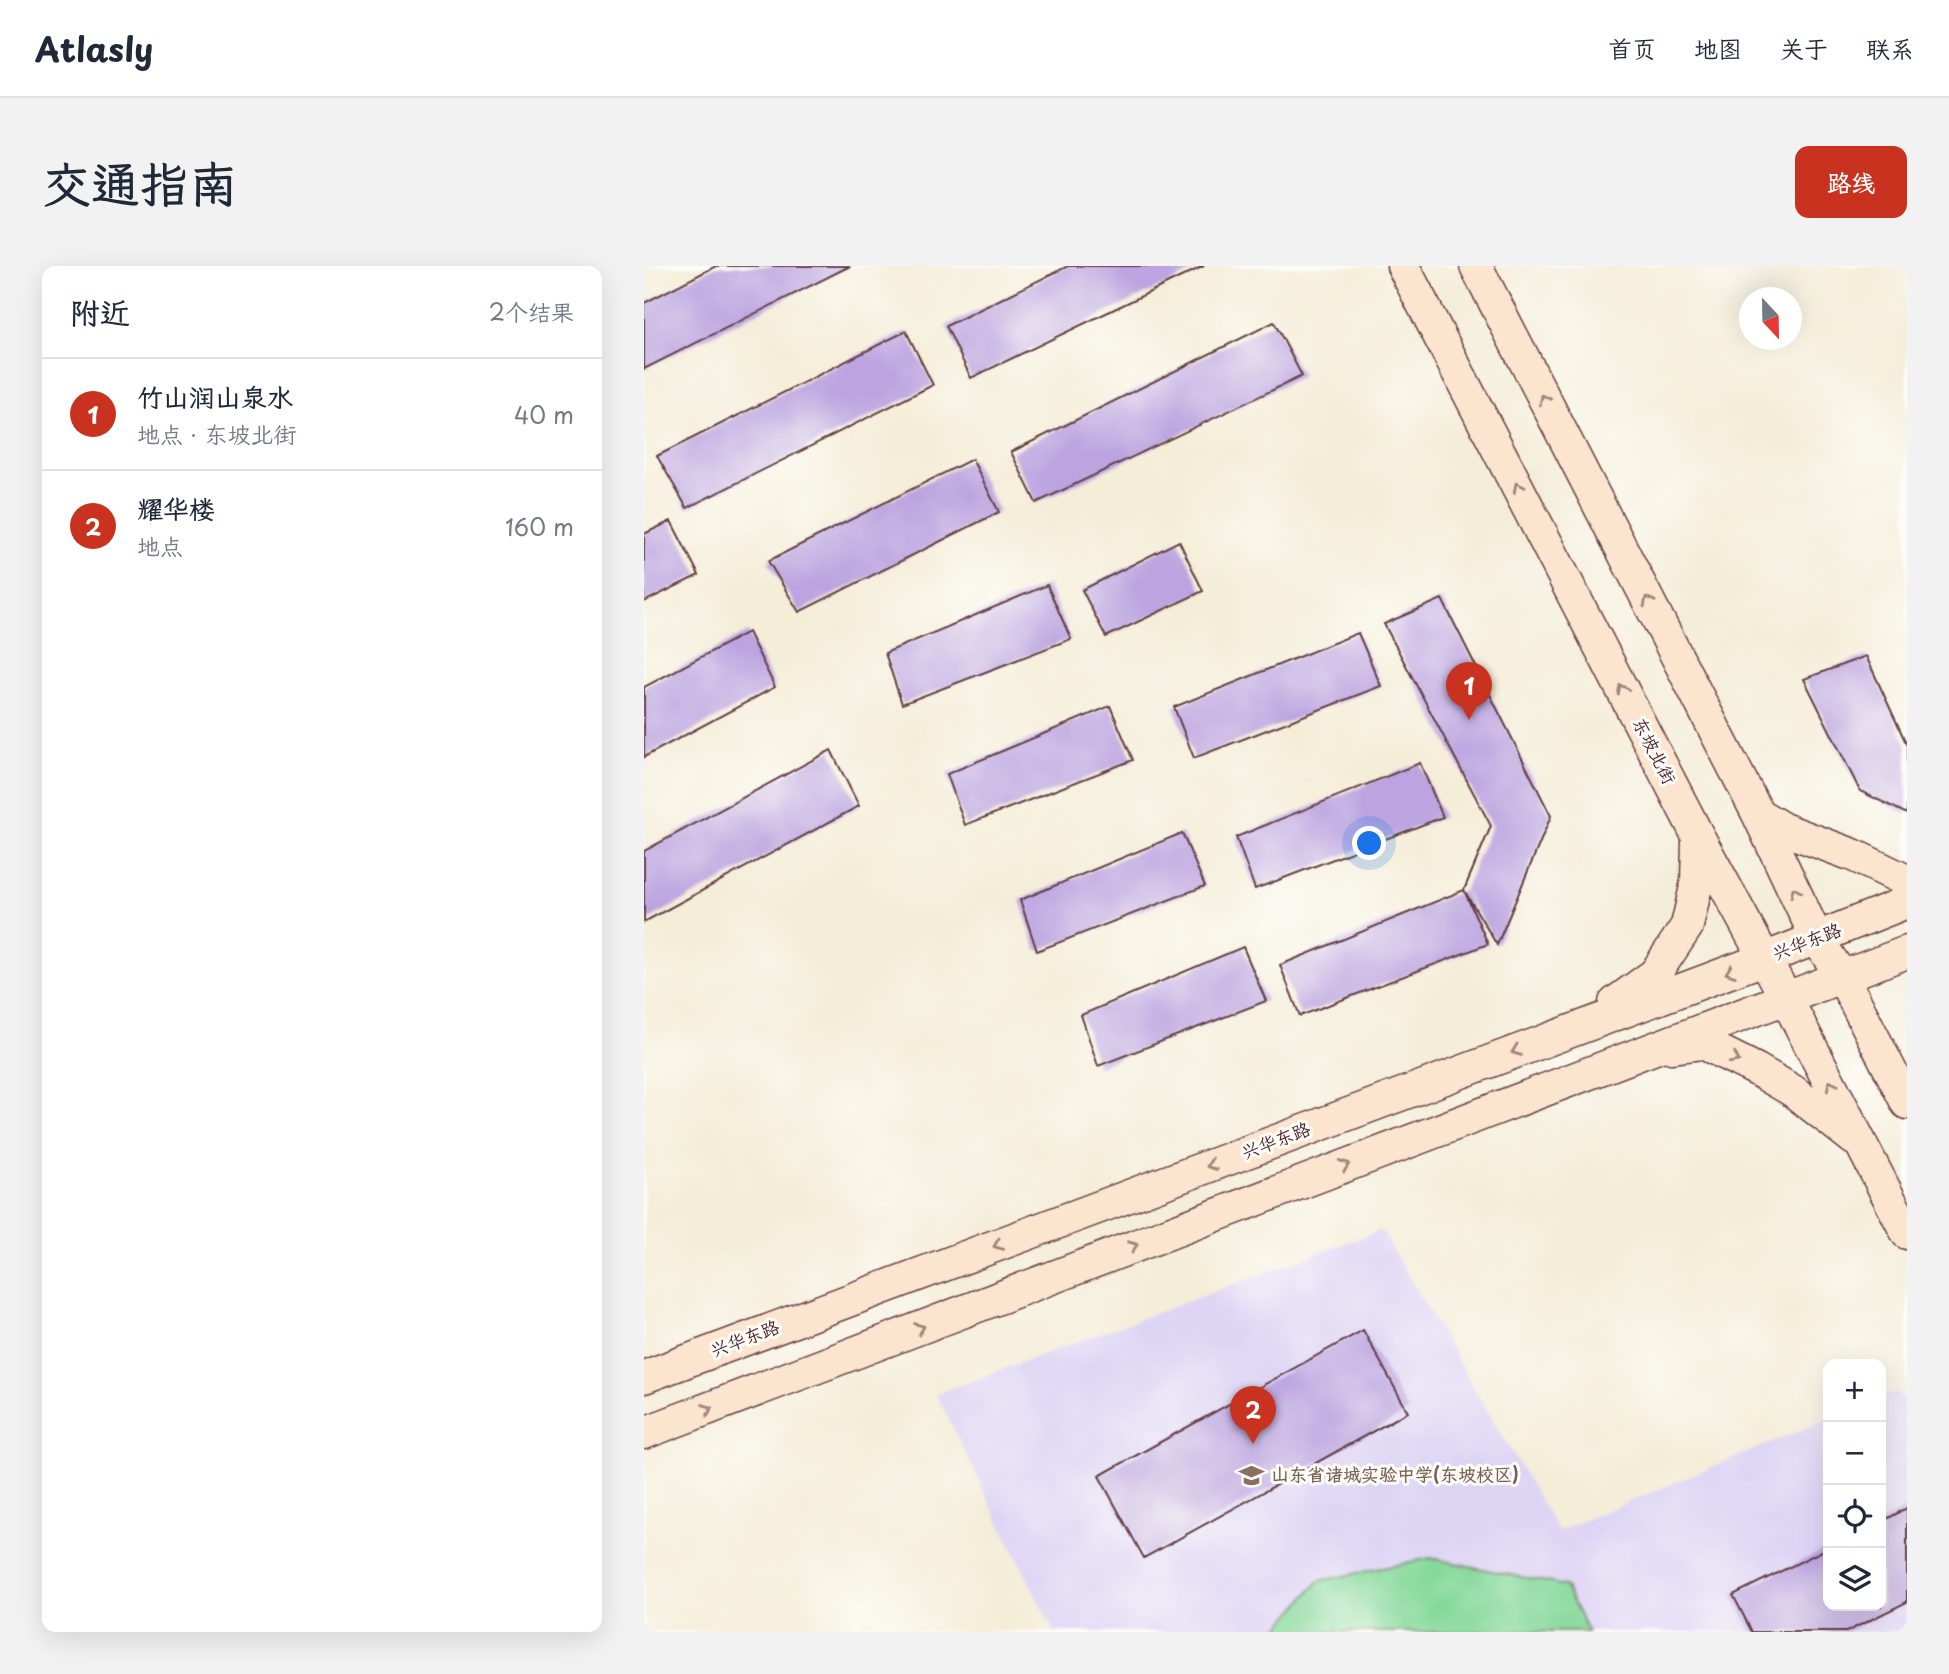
<!DOCTYPE html>
<html lang="zh">
<meta charset="utf-8">
<style>
:root{--surface:#fff;--page:#f2f2f3;--text:#1f2937;--muted:#747a83;--line:#e0e1e3;--accent:#c8321e}
body{margin:0;font-family:"Playpen Sans","LXGW WenKai TC",sans-serif;background:var(--page);color:var(--text)}
.controls{position:absolute;right:21px;bottom:21px;display:grid;overflow:hidden;border-radius:14px;box-shadow:0 7px 28px #0002}
.controls button{width:63px;height:63px;display:grid;place-items:center;padding:0;border:0;border-bottom:2px solid var(--line);background:var(--surface);color:var(--text);font:35px sans-serif}
.compass{position:absolute;left:1095px;top:21px;width:63px;height:63px;border-radius:50%;background:var(--surface);box-shadow:0 7px 28px #0002;rotate:158deg}
.you{position:absolute;left:726px;top:578px;width:24px;height:24px;margin:-18px;border:5px solid #fff;border-radius:50%;background:#1a73e8;box-shadow:0 0 0 10px #1a73e833}
.badge{display:grid;place-items:center;width:46px;height:46px;border-radius:50%;background:var(--accent);color:#fff;font-size:23px;font-weight:700}
.pin{position:absolute;translate:-50% -58px;filter:drop-shadow(0 2px 4px #0008)}
.pin::after{content:'';position:absolute;top:37px;width:24px;height:21px;background:inherit;clip-path:polygon(0 0,100% 0,50% 100%)}
.list{margin:0;padding:0;list-style:none}
h2{display:flex;justify-content:space-between;align-items:center;height:91px;margin:0;padding:0 28px;font-size:30px}
h2 small{font-size:23px;font-weight:400;color:var(--muted)}
.list li{display:grid;grid-template-columns:46px 1fr auto;gap:21px;align-items:center;box-sizing:border-box;height:112px;padding:0 28px;border-top:2px solid var(--line)}
.list b{display:block;font-size:26px;white-space:nowrap}
.list p{margin:0;font-size:23px;white-space:nowrap;color:var(--muted)}
.list em{font-size:23px;font-style:normal;color:var(--muted)}
.icon{flex:none;width:38px;height:38px;fill:none;stroke:currentColor;stroke-width:2;stroke-linecap:round;stroke-linejoin:round}
.map{position:relative;flex:none;width:1263px;height:1366px;overflow:hidden;border-radius:14px}
header{display:flex;align-items:center;gap:42px;box-sizing:border-box;height:98px;padding:0 35px;background:var(--surface);border-bottom:2px solid var(--line)}
header strong{font-size:33px}
nav{display:flex;gap:38px;margin-inline-start:auto;font-size:24px}
.intro{display:flex;align-items:center;justify-content:space-between;box-sizing:border-box;height:168px;padding:0 42px}
h1{margin:0;font-size:49px}
.button{padding:18px 32px;border-radius:14px;background:var(--accent);color:#fff;font-size:24px;font-weight:700}
main{display:flex;gap:42px;padding:0 42px}
aside{flex:1;background:var(--surface);border-radius:14px;box-shadow:0 7px 28px #0002}
.map>svg:first-child{display:block}
.built{fill:#ded5f5}
.green{fill:#84d89a;stroke:#677c62;stroke-width:2}
.building{fill:#bba4e0}
.lines{fill:none;stroke-linecap:round;stroke-linejoin:round}
.secondary-casing{stroke:#643e45;stroke-width:35}
.secondary{stroke:#fce5cf;stroke-width:32}
.oneway{stroke:#a3827d}
.labels{text-anchor:middle;stroke-width:6;stroke-linejoin:round;paint-order:stroke}
.street-label{font-size:18px;fill:#4a1f2b;stroke:#fdfcf7}
.education-label{font-size:18px;font-weight:bold;fill:#785e54;stroke:#fdfcf7;text-anchor:start}
</style>
<header>
<strong>Atlasly</strong>
<nav><a>首页</a><a>地图</a><a>关于</a><a>联系</a></nav>
</header>
<div class="intro"><h1>交通指南</h1><a class="button">路线</a></div>
<main>
<aside>
<h2>附近<small>2个结果</small></h2>
<ul class="list">
<li><span class="badge">1</span><div><b>竹山润山泉水</b><p>地点 · 东坡北街</p></div><em>40 m</em></li>
<li><span class="badge">2</span><div><b>耀华楼</b><p>地点</p></div><em>160 m</em></li>
</ul>
</aside>
<div class="map">
<svg width="1263" height="1366" viewBox="0 0 1263 1366">
<rect width="100%" height="100%" fill="#fdfcf7"/>
<filter id="ink" filterUnits="userSpaceOnUse"><feTurbulence type="fractalNoise" baseFrequency=".0143" numOctaves="2"/><feDisplacementMap in="SourceGraphic" scale="14" xChannelSelector="R" yChannelSelector="G"/><feConvolveMatrix kernelMatrix="1 2 1 2 8 2 1 2 1" color-interpolation-filters="sRGB"/></filter>
<filter id="wash" filterUnits="userSpaceOnUse"><feTurbulence type="fractalNoise" baseFrequency=".00686" numOctaves="4" result="noise"/><feDisplacementMap in="SourceGraphic" scale="28" xChannelSelector="R" yChannelSelector="G"/><feGaussianBlur stdDeviation="1.57" result="paint"/><feColorMatrix in="noise" values="0 0 0 0 0 0 0 0 0 0 0 0 0 0 0 0 0 1.4 0 .05"/><feComposite in="paint" operator="in"/></filter>
<g filter="url(#wash)">
<rect width="100%" height="100%" fill="#f4edd8"/>
<path class="built" d="M 737,964 L 914,1265 L 1184,1153 L 1184,1340 L 1237,1340 L 1237,1132 L 1254,1125 L 1263,1143 L 1263,1366 L 410,1366 L 292,1128 Z"/>
<path class="green" d="M 786,1292 L 921,1320 L 944,1366 L 631,1366 L 675,1315 Z"/>
<g id="blocks">
<path class="building" d="M 72,0 L 206,0 L 0,103 L 0,37 Z
M 424,0 L 560,0 L 327,112 L 302,60 Z
M 630,56 L 658,110 L 392,237 L 367,186 Z
M 262,65 L 289,119 L 43,242 L 13,190 Z
M 328,193 L 355,246 L 155,346 L 124,295 Z
M 27,255 L 55,309 L 0,336 L 0,268 Z
M 535,275 L 559,325 L 462,371 L 438,324 Z
M 403,319 L 427,373 L 258,438 L 241,387 Z
M 798,333 L 907,550 L 853,679 L 820,624 L 847,560 L 740,358 Z
M 104,366 L 131,421 L 0,491 L 0,421 Z
M 714,367 L 737,420 L 550,492 L 530,441 Z
M 1222,390 L 1263,479 L 1263,548 L 1216,525 L 1160,413 Z
M 466,440 L 489,494 L 321,559 L 303,508 Z
M 187,484 L 215,540 L 0,656 L 0,585 Z
M 776,497 L 799,551 L 611,623 L 592,571 Z
M 538,567 L 561,620 L 393,685 L 376,634 Z
M 820,624 L 844,678 L 656,750 L 636,699 Z
M 599,681 L 622,735 L 454,800 L 437,749 Z
M 719,1064 L 764,1146 L 500,1292 L 455,1210 Z
M 1263,1242 L 1263,1336 L 1202,1366 L 1108,1366 L 1089,1329 L 1184,1282 L 1184,1340 L 1237,1340 L 1237,1256 Z"/>
</g>
</g>
<g filter="url(#ink)">
<use href="#blocks" fill-opacity="0" stroke="#643e45" stroke-width="2"/>
<g class="lines">
<defs>
<path id="secondary" d="M 759,0 L 1054,570 L 1142,732 L 1263,967
M 832,0 L 1114,548 L 1173,673 L 1199,712 L 1263,837
M 1114,548 L 1139,563 L 1209,589 L 1263,615
M 971,737 L 1011,708 L 1043,660 L 1053,616 L 1054,575
M 1028,781 L 1059,777 L 1113,804 L 1149,825 L 1210,873
M 0,1111 L 1120,693 L 1263,636
M 0,1167 L 1263,686"/>
</defs>
<use href="#secondary" class="secondary-casing"/>
<use href="#secondary" class="secondary"/>
</g>
<defs><path id="oneway-chevron" d="M-2-3.5L2.5 0L-2 3.5" fill="none" stroke-width="1.6" stroke-linecap="round" stroke-linejoin="round" transform="scale(1.75)"/></defs>
<g class="oneway">
<use href="#oneway-chevron" transform="translate(900 133) rotate(-117)"/>
<use href="#oneway-chevron" transform="translate(874 221) rotate(-117)"/>
<use href="#oneway-chevron" transform="translate(1004 335) rotate(-117)"/>
<use href="#oneway-chevron" transform="translate(978 423) rotate(-117)"/>
<use href="#oneway-chevron" transform="translate(1151 626) rotate(-116)"/>
<use href="#oneway-chevron" transform="translate(1086 706) rotate(160)"/>
<use href="#oneway-chevron" transform="translate(872 785) rotate(159)"/>
<use href="#oneway-chevron" transform="translate(1091 793) rotate(26)"/>
<use href="#oneway-chevron" transform="translate(1187 819) rotate(-118)"/>
<use href="#oneway-chevron" transform="translate(567 899) rotate(159)"/>
<use href="#oneway-chevron" transform="translate(701 899) rotate(-21)"/>
<use href="#oneway-chevron" transform="translate(354 979) rotate(159)"/>
<use href="#oneway-chevron" transform="translate(489 980) rotate(-21)"/>
<use href="#oneway-chevron" transform="translate(276 1062) rotate(-21)"/>
<use href="#oneway-chevron" transform="translate(64 1143) rotate(-21)"/>
</g>
</g>
<defs>
<symbol id="school-bare" viewBox="-9 -9 18 18"><path d="M0-5L7-2L0 1L-7-2ZM-4 1L0 2.5L4 1V4Q0 6-4 4Z" fill="#8d6e63" stroke="#fdfcf7" stroke-width="2.5" paint-order="stroke"/></symbol>
</defs>
<g fill-rule="evenodd">
<use href="#school-bare" x="590" y="1192" width="35" height="35"/>
</g>
<g class="labels">
<g class="street-label">
<text transform="translate(1010 485) rotate(63)" y="6">东坡北街</text>
<text transform="translate(1163 676) rotate(-21)" y="6">兴华东路</text>
<text transform="translate(632 875) rotate(-21)" y="6">兴华东路</text>
<text transform="translate(101 1073) rotate(-21)" y="6">兴华东路</text>
</g>
<g class="education-label">
<text x="627" y="1215">山东省诸城实验中学(东坡校区)</text>
</g>
</g>
</svg>
<div class="controls">
<button>+</button>
<button>−</button>
<button><svg class="icon" aria-label="locate" viewBox="0 0 24 24"><circle cx="12" cy="12" r="6"/><path d="M12 2v4M12 18v4M2 12h4M18 12h4"/></svg></button>
<button><svg class="icon" aria-label="layers" viewBox="0 0 24 24"><path d="M12 4l9 5-9 5-9-5zM3 14l9 5 9-5"/></svg></button>
</div>
<svg class="compass" viewBox="-18 -18 36 36"><path d="M0-13l5 13h-10z" fill="#e53935"/><path d="M0 13l5-13h-10z" fill="#747a83"/></svg>
<div class="you"></div>
<div class="pin badge" style="left:825px;top:454px">1</div>
<div class="pin badge" style="left:609px;top:1178px">2</div>
</div>
</main>
